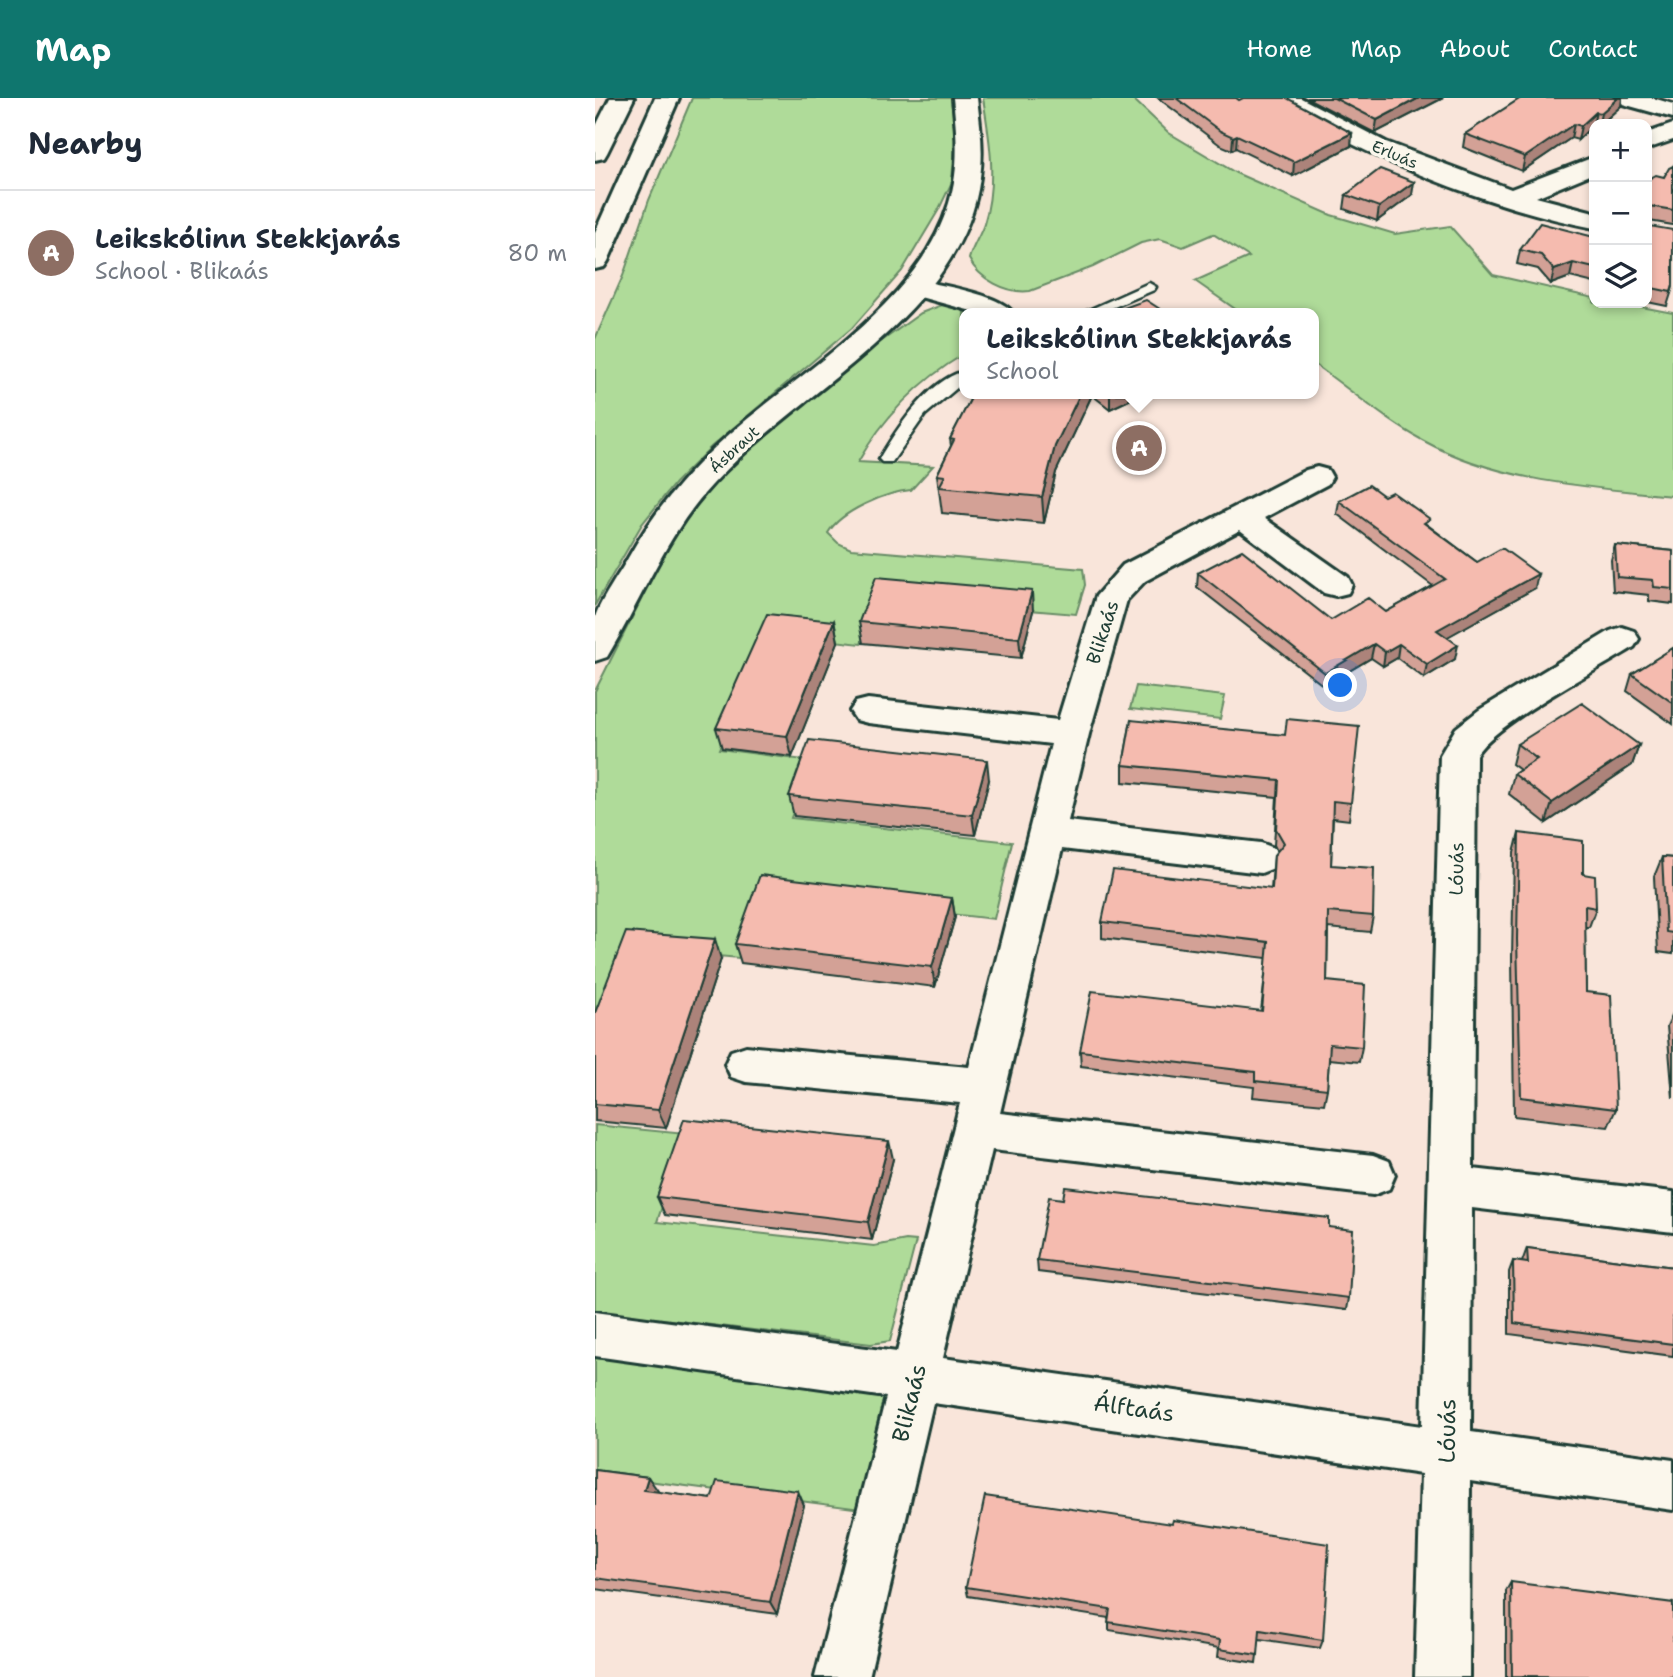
<!DOCTYPE html>
<meta charset="utf-8">
<style>
:root{--surface:#fff;--page:#f6f6f7;--text:#1f2937;--muted:#747a83;--line:#e0e1e3;--accent:#0f766e}
body{margin:0;font-family:"Shantell Sans",sans-serif;background:var(--page);color:var(--text)}
.controls{position:absolute;right:21px;top:21px;display:grid;overflow:hidden;border-radius:14px;box-shadow:0 4px 10px #0003}
.controls button{width:63px;height:63px;display:grid;place-items:center;padding:0;border:0;border-bottom:2px solid var(--line);background:var(--surface);color:var(--text);font:35px sans-serif}
.you{position:absolute;left:746px;top:588px;width:24px;height:24px;margin:-18px;border:5px solid #fff;border-radius:50%;background:#1a73e8;box-shadow:0 0 0 10px #1a73e833}
.badge{display:grid;place-items:center;width:46px;height:46px;border-radius:50%;background:var(--accent);color:#fff;font-size:23px;font-weight:700}
.pin{position:absolute;translate:-50% -50%;border:4px solid #fff;box-shadow:0 2px 7px #0006}
.popup{position:absolute;left:364px;top:210px;width:360px;height:91px;box-sizing:border-box;display:grid;place-content:center;border-radius:14px;background:var(--surface);filter:drop-shadow(0 2px 5px #0005);font-size:23px;white-space:nowrap;color:var(--muted)}
.popup b{font-size:26px;color:var(--text)}
.popup::after{content:'';position:absolute;left:50%;top:100%;margin-left:-14px;border:14px solid transparent;border-top-color:var(--surface)}
.list{margin:0;padding:0;list-style:none}
h2{display:flex;justify-content:space-between;align-items:center;height:91px;margin:0;padding:0 28px;font-size:30px}
h2 small{font-size:23px;font-weight:400;color:var(--muted)}
.list li{display:grid;grid-template-columns:46px 1fr auto;gap:21px;align-items:center;box-sizing:border-box;height:126px;padding:0 28px;border-top:2px solid var(--line)}
.list b{display:block;font-size:26px;white-space:nowrap}
.list p{margin:0;font-size:23px;white-space:nowrap;color:var(--muted)}
.list em{font-size:23px;font-style:normal;color:var(--muted)}
.icon{flex:none;width:38px;height:38px;fill:none;stroke:currentColor;stroke-width:2;stroke-linecap:round;stroke-linejoin:round}
.map{position:relative;flex:none;width:1078px;height:1579px;overflow:hidden}
header{display:flex;align-items:center;gap:42px;box-sizing:border-box;height:98px;padding:0 35px;background:var(--accent);color:#fff}
header strong{font-size:33px}
nav{display:flex;gap:38px;margin-inline-start:auto;font-size:24px}
main{display:flex}
aside{flex:1;background:var(--surface)}
.map>svg:first-child{display:block}
.green{fill:#afdb99;stroke:#678c66;stroke-width:2}
.lines{fill:none;stroke-linecap:round;stroke-linejoin:round}
.service-casing{stroke:#1f3d34;stroke-width:5}
.minor-casing{stroke:#1f3d34;stroke-width:6}
.tertiary-casing{stroke:#1f3d34;stroke-width:6}
.trunk-casing{stroke:#1f3d34;stroke-width:6}
.service{fill:#fbf7ec;fill-rule:evenodd}
.minor{fill:#fbf7ec;fill-rule:evenodd}
.tertiary{fill:#fbf7ec;fill-rule:evenodd}
.trunk{fill:#fbf7ec;fill-rule:evenodd}
.wall{fill:#d3a196;stroke:#1f3d34;stroke-width:2}
.shaded-wall{fill:#ac837a;stroke:#1f3d34;stroke-width:2}
.building{fill:#f5bbaf;stroke:#1f3d34;stroke-width:2}
.labels{text-anchor:middle;stroke-width:7;stroke-linejoin:round;paint-order:stroke}
.far-street-label{font-size:16px;fill:#1f3d34;stroke:#fbf7ec}
.street-label{font-size:19px;fill:#1f3d34;stroke:#fbf7ec}
.near-street-label{font-size:23px;fill:#1f3d34;stroke:#fbf7ec}
</style>
<header>
<strong>Map</strong>
<nav><a>Home</a><a>Map</a><a>About</a><a>Contact</a></nav>
</header>
<main>
<aside>
<h2>Nearby<small></small></h2>
<ul class="list">
<li><span class="badge" style="background:#8d6e63">A</span><div><b>Leikskólinn Stekkjarás</b><p>School · Blikaás</p></div><em>80 m</em></li>
</ul>
</aside>
<div class="map">
<svg width="1078" height="1579" viewBox="0 0 1078 1579">
<rect width="100%" height="100%" fill="#f9e5da"/>
<filter id="ink" filterUnits="userSpaceOnUse"><feTurbulence type="fractalNoise" baseFrequency=".0143" numOctaves="2"/><feDisplacementMap in="SourceGraphic" scale="14" xChannelSelector="R" yChannelSelector="G"/><feConvolveMatrix kernelMatrix="1 2 1 2 8 2 1 2 1" color-interpolation-filters="sRGB"/></filter>
<g filter="url(#ink)">
<path class="green" d="M 97,0 L 356,0 L 360,42 L 357,84 L 343,113 L 307,173 L 257,230 L 116,349 L 80,385 L 47,426 L 0,507 L 0,241 L 28,178 L 54,102 Z
M 388,0 L 537,0 L 574,35 L 641,75 L 736,117 L 800,136 L 855,128 L 898,177 L 999,200 L 999,205 L 1026,205 L 1078,215 L 1078,398 C 994,389 904,384 829,343 C 793,324 753,290 719,266 L 719,215 L 646,215 L 600,183 L 654,159 L 618,136 L 588,149 L 565,141 L 546,145 L 498,169 L 435,193 C 412,196 384,181 374,161 C 377,149 385,138 389,126 C 402,85 395,42 388,0 Z
M 365,205 L 393,215 L 369,215 L 369,256 C 324,283 289,318 263,364 L 338,368 L 316,392 C 291,394 246,413 233,435 L 243,445 L 256,451 L 488,471 L 490,487 L 481,516 L 284,499 L 266,546 L 176,536 L 124,651 L 217,663 L 196,720 L 417,744 L 399,821 L 169,795 L 144,860 L 36,850 L 0,945 L 0,593 L 62,470 L 90,422 L 128,374 L 210,298 L 326,215 L 347,207 Z
M 541,588 L 630,598 L 625,621 L 535,611 Z
M 0,1027 L 91,1036 L 62,1124 L 279,1148 L 311,1142 L 321,1143 L 295,1243 L 276,1246 L 0,1213 Z
M 0,1255 L 294,1297 L 281,1413 L 0,1376 Z"/>
<g class="lines">
<defs>
<path id="service" d="M 554,185 L 561,189 L 559,192 L 505,215 L 487,215 Z
M 369,273 L 369,284 L 330,317 L 297,364 L 287,364 L 284,361 C 301,332 334,282 369,273 Z"/>
<path id="minor" d="M 677,0 L 706,0 L 791,44 L 916,91 L 999,59 L 999,75 L 941,99 L 999,114 L 999,130 C 891,109 776,61 681,5 Z
M 1020,0 L 1058,0 L 1078,6 L 1078,20 L 1024,5 Z
M 1078,26 L 1078,42 L 1052,51 L 1052,35 Z
M 324,182 C 347,188 405,196 418,215 L 384,215 L 314,196 L 310,190 L 314,184 Z
M 722,369 L 733,372 L 737,379 L 733,386 L 669,420 L 753,479 L 757,487 L 753,495 L 741,498 L 729,495 L 645,432 L 550,483 L 532,502 L 494,636 L 473,723 L 666,745 L 679,750 L 685,760 L 679,770 L 666,775 L 467,751 L 405,1015 L 778,1057 L 794,1063 L 800,1077 L 794,1091 L 778,1097 L 397,1052 L 348,1260 L 827,1328 L 845,657 L 861,630 L 884,612 L 1015,533 L 1027,529 L 1039,533 L 1044,541 L 1039,549 C 1003,572 900,625 881,657 L 878,1071 L 1078,1094 L 1078,1134 L 877,1110 L 876,1334 L 1078,1362 L 1078,1412 L 875,1383 L 874,1579 L 820,1579 L 826,1376 L 338,1305 L 274,1579 L 220,1579 L 291,1299 L 0,1258 L 0,1214 L 302,1254 L 365,1005 L 151,984 L 136,979 L 130,966 L 136,953 L 151,948 L 374,969 L 456,646 L 273,625 L 261,622 L 255,613 L 261,604 L 273,601 L 463,622 L 501,498 L 528,467 L 711,372 Z"/>
<path id="tertiary" d="M 358,0 L 382,0 C 385,27 389,52 385,79 C 368,220 194,296 109,396 C 68,444 45,505 12,559 L 0,563 C 0,550 0,532 0,520 C 4,504 25,475 33,460 C 58,415 92,374 130,340 C 207,272 323,207 354,105 C 365,70 362,36 358,0 Z"/>
<path id="trunk" d="M 15,0 L 39,0 L 12,55 L 9,60 L 0,62 L 0,30 Z
M 60,0 L 84,0 L 13,163 L 9,169 L 0,171 L 0,134 Z"/>
</defs>
<use href="#service" class="service-casing"/>
<use href="#minor" class="minor-casing"/>
<use href="#tertiary" class="tertiary-casing"/>
<use href="#trunk" class="trunk-casing"/>
<use href="#service" class="service"/>
<use href="#minor" class="minor"/>
<use href="#tertiary" class="tertiary"/>
<use href="#trunk" class="trunk"/>
</g>
<path class="wall" d="M 563,0 L 641,0 L 644,2 L 757,35 L 756,48 L 698,78 L 641,50 L 637,52 L 625,47 Z
M 712,0 L 848,0 L 780,35 Z
M 926,0 L 1027,0 L 1026,8 L 1006,26 L 999,26 L 999,28 L 998,27 L 983,42 L 976,40 L 927,73 L 868,49 L 870,36 Z
M 1078,68 L 1078,127 L 1054,123 L 1054,128 L 1078,189 L 1072,208 L 1052,204 L 1052,82 L 1069,79 Z
M 751,97 L 817,97 L 782,123 L 749,111 Z
M 999,139 L 999,185 L 975,179 L 956,186 L 943,171 L 922,166 L 925,152 Z
M 378,296 L 547,296 L 515,311 L 497,297 L 461,374 L 449,425 L 347,415 L 342,377 L 356,348 L 355,341 Z
M 789,398 L 834,428 L 882,464 L 940,490 L 852,539 L 860,561 L 829,580 L 802,560 L 788,568 L 776,560 L 729,588 L 602,489 L 603,475 L 736,522 L 791,514 L 838,488 L 742,416 L 744,403 Z
M 1020,447 L 1078,453 L 1078,506 L 1054,503 L 1054,497 L 1018,493 L 1016,462 Z
M 438,513 L 426,560 L 268,545 L 264,524 Z
M 239,523 L 243,544 L 197,659 L 127,650 L 121,630 Z
M 1078,550 L 1078,626 L 1032,593 L 1037,576 Z
M 536,622 L 756,705 L 754,722 L 738,720 L 736,767 L 778,818 L 775,834 L 733,830 L 732,883 L 767,949 L 764,964 L 734,961 L 732,991 L 729,1006 L 658,999 L 659,989 L 486,968 L 485,953 L 666,913 L 672,860 L 507,840 L 507,824 L 676,791 L 679,757 L 682,753 L 679,747 L 682,699 L 528,684 L 528,667 Z
M 922,646 L 1044,647 L 1037,667 L 951,725 L 914,696 L 919,676 L 925,672 L 917,666 Z
M 394,682 L 380,737 L 199,718 L 194,698 Z
M 924,735 L 988,776 L 1001,810 L 994,829 L 990,829 L 991,894 L 1021,1011 L 1013,1029 L 919,1018 L 917,860 L 919,755 Z
M 1067,759 L 1078,760 L 1078,856 L 1063,854 L 1059,779 Z
M 357,800 L 360,819 L 340,889 L 146,865 L 140,846 Z
M 126,861 L 71,1030 L 0,1023 L 0,915 Z
M 1078,915 L 1078,1000 L 1072,928 Z
M 298,1061 L 277,1142 L 70,1117 L 62,1099 Z
M 734,1129 L 754,1200 L 752,1212 L 443,1174 L 442,1162 Z
M 932,1150 L 1078,1169 L 1078,1258 L 914,1236 L 914,1174 L 918,1163 L 927,1164 Z
M 0,1372 L 53,1379 L 62,1394 L 116,1401 L 209,1407 L 182,1516 L 0,1491 Z
M 577,1426 L 728,1542 L 725,1550 L 664,1541 L 661,1565 L 623,1559 L 624,1550 L 514,1532 L 514,1520 L 373,1498 L 371,1489 Z
M 916,1484 L 1078,1579 L 911,1579 L 911,1493 Z"/>
<path class="shaded-wall" d="M 824,0 L 848,0 L 780,35 L 782,22 Z
M 1023,0 L 1027,0 L 1026,8 L 1006,26 L 1004,26 L 1006,15 Z
M 1001,14 L 998,27 L 983,42 L 986,28 Z
M 979,26 L 976,40 L 927,73 L 930,59 Z
M 757,35 L 756,48 L 698,78 L 699,64 Z
M 642,37 L 641,50 L 637,52 L 638,39 Z
M 819,84 L 817,97 L 782,123 L 784,109 Z
M 978,165 L 975,179 L 956,186 L 959,172 Z
M 485,296 L 497,296 L 497,297 L 461,374 L 449,425 L 447,399 L 460,348 Z
M 515,296 L 547,296 L 515,311 Z
M 943,476 L 940,490 L 840,546 L 842,532 Z
M 437,493 L 438,513 L 426,560 L 424,540 Z
M 239,523 L 243,544 L 197,659 L 192,638 Z
M 779,546 L 776,560 L 729,588 L 730,575 Z
M 804,546 L 802,560 L 788,568 L 790,554 Z
M 863,547 L 860,561 L 829,580 L 832,566 Z
M 1044,647 L 1037,667 L 951,725 L 957,705 Z
M 392,662 L 394,682 L 380,737 L 377,717 Z
M 357,800 L 360,819 L 340,889 L 337,869 Z
M 120,841 L 126,861 L 71,1030 L 63,1012 Z
M 294,1043 L 298,1061 L 277,1142 L 273,1124 Z
M 53,1379 L 63,1393 L 59,1406 L 49,1392 Z
M 203,1393 L 209,1407 L 182,1516 L 175,1504 Z"/>
<path class="building" d="M 581,0 L 641,0 L 644,2 L 648,0 L 692,0 L 757,35 L 699,64 L 642,37 L 638,39 L 625,33 Z
M 739,0 L 824,0 L 782,22 Z
M 926,0 L 1023,0 L 1006,15 L 1001,14 L 986,28 L 979,26 L 930,59 L 870,36 Z
M 1078,68 L 1078,112 L 1054,108 L 1054,128 L 1078,132 L 1078,187 L 1076,194 L 1052,189 L 1052,82 L 1061,77 L 1069,79 L 1074,70 Z
M 785,71 L 819,84 L 784,109 L 751,97 Z
M 945,125 L 999,139 L 999,170 L 978,165 L 959,172 L 946,157 L 925,152 Z
M 551,202 L 571,215 L 515,215 Z
M 378,296 L 485,296 L 460,348 L 447,399 L 344,389 L 350,378 L 342,377 L 359,342 L 355,341 Z
M 774,387 L 789,398 L 797,394 L 835,421 L 829,425 L 882,464 L 907,450 L 943,476 L 842,532 L 863,547 L 832,566 L 804,546 L 790,554 L 779,546 L 730,575 L 603,475 L 647,452 L 736,522 L 773,500 L 791,514 L 850,481 L 744,403 Z
M 1020,447 L 1078,453 L 1078,491 L 1059,489 L 1058,482 L 1022,479 Z
M 281,479 L 437,493 L 424,540 L 264,524 Z
M 172,516 L 239,523 L 192,638 L 121,630 Z
M 1078,550 L 1078,605 L 1037,576 Z
M 987,605 L 1044,647 L 957,705 L 919,676 L 942,661 L 922,646 Z
M 692,621 L 764,628 L 756,705 L 738,703 L 736,767 L 779,770 L 778,818 L 733,814 L 732,883 L 770,887 L 767,949 L 735,946 L 732,991 L 660,983 L 660,974 L 485,953 L 497,893 L 667,913 L 673,844 L 507,824 L 518,772 L 677,791 L 679,757 L 689,745 L 681,731 L 684,682 L 528,667 L 536,622 L 690,637 Z
M 214,642 L 392,662 L 377,717 L 194,698 Z
M 924,735 L 988,743 L 988,776 L 1000,778 L 1001,810 L 990,808 L 991,894 L 1016,897 L 1021,1011 L 926,999 L 922,841 Z
M 1067,759 L 1078,760 L 1078,835 L 1071,834 Z
M 165,777 L 357,800 L 337,869 L 140,846 Z
M 31,834 L 120,841 L 63,1012 L 0,1006 L 0,915 Z
M 89,1021 L 294,1043 L 273,1124 L 62,1099 Z
M 470,1089 L 734,1120 L 734,1129 L 758,1132 L 754,1200 L 442,1162 L 454,1099 L 468,1101 Z
M 932,1150 L 1078,1169 L 1078,1246 L 919,1225 L 918,1163 L 933,1165 Z
M 0,1372 L 53,1379 L 49,1392 L 116,1401 L 122,1383 L 203,1393 L 175,1504 L 0,1480 Z
M 390,1398 L 577,1426 L 578,1422 L 734,1446 L 728,1542 L 665,1532 L 663,1557 L 624,1551 L 625,1542 L 513,1524 L 515,1511 L 371,1489 Z
M 916,1484 L 1078,1505 L 1078,1579 L 917,1578 Z"/>
</g>
<g class="labels">
<g class="far-street-label">
<text transform="translate(800 56) rotate(23)" y="6">Erluás</text>
<text transform="translate(139 351) rotate(-43)" y="6">Ásbraut</text>
</g>
<g class="street-label">
<text transform="translate(507 534) rotate(-72)" y="7">Blikaás</text>
<text transform="translate(861 771) rotate(-89)" y="7">Lóuás</text>
</g>
<g class="near-street-label">
<text transform="translate(314 1305) rotate(-76)" y="8">Blikaás</text>
<text transform="translate(539 1310) rotate(8)" y="8">Álftaás</text>
<text transform="translate(852 1333) rotate(-89)" y="8">Lóuás</text>
</g>
</g>
</svg>
<div class="controls">
<button>+</button>
<button>−</button>
<button><svg class="icon" aria-label="layers" viewBox="0 0 24 24"><path d="M12 4l9 5-9 5-9-5zM3 14l9 5 9-5"/></svg></button>
</div>
<div class="you"></div>
<div class="pin badge" style="left:544px;top:350px;background:#8d6e63">A</div>
<div class="popup"><b>Leikskólinn Stekkjarás</b>School</div>
</div>
</main>
